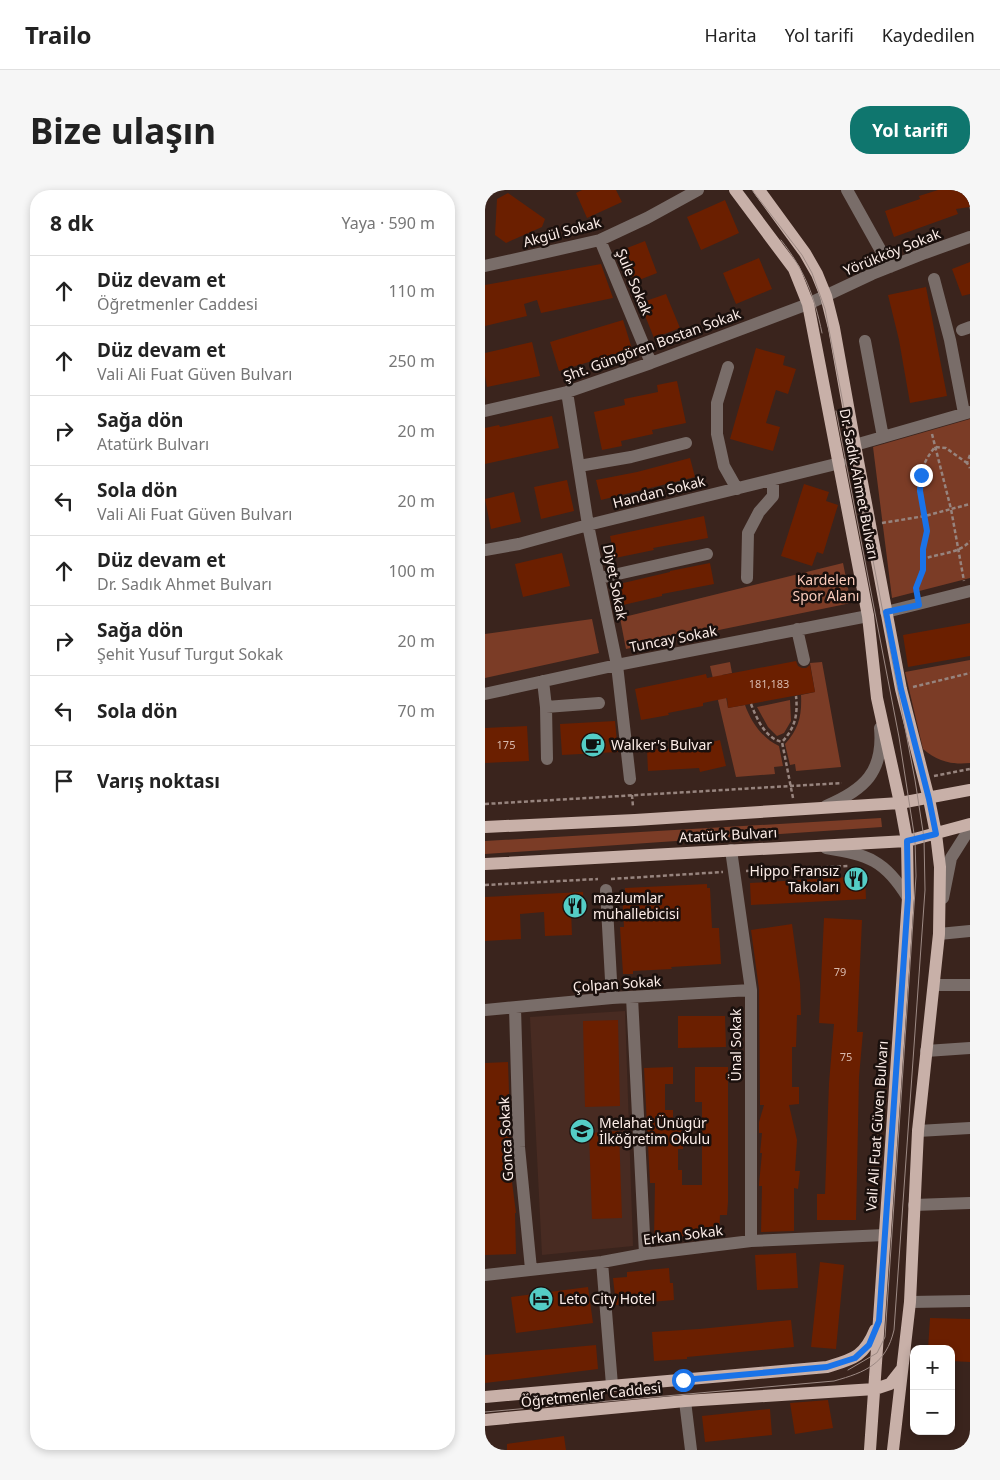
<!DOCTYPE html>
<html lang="tr">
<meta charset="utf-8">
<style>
:root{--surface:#fff;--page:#f6f6f6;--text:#222;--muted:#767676;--line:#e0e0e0;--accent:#0f766e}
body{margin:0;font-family:"Noto Sans",sans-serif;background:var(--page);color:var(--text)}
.controls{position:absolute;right:15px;bottom:15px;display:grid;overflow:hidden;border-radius:10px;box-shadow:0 2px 8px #0003}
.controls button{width:45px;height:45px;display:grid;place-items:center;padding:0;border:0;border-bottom:1px solid var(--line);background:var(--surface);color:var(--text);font:25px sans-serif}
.stop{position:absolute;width:15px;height:15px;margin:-11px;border:4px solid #1a73e8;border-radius:50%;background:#fff}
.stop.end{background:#1a73e8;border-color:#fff;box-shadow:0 1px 5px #0008}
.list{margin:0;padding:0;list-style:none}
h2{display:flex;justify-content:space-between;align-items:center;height:65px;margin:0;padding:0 20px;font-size:21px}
h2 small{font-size:16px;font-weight:400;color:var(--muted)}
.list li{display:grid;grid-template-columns:32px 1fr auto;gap:15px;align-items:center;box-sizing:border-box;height:70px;padding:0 20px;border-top:1px solid var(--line)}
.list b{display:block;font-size:19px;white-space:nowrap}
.list p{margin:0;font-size:16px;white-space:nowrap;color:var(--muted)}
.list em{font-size:16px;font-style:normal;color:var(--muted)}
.icon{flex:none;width:28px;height:28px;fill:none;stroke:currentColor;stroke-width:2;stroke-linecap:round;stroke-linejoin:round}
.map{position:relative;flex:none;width:485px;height:1260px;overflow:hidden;border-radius:20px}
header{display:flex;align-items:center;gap:30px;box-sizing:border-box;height:70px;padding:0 25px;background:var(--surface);border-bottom:1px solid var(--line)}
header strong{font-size:24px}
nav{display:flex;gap:28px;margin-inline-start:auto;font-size:18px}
.intro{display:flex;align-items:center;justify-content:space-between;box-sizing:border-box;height:120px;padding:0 30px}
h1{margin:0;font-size:35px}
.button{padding:12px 22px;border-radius:20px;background:var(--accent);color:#fff;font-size:18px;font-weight:700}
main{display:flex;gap:30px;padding:0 30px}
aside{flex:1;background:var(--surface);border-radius:20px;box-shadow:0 2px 8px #0003}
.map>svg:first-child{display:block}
.built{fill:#482b22}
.green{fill:#7b3c26}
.building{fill:#6b1f00}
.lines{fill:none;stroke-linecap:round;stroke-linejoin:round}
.path{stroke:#97847e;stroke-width:2.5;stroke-dasharray:4 2.5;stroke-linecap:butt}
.minor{stroke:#796d69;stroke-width:12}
.major{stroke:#c8b0a8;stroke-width:12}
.tram{stroke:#9d8a84;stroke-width:1}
.route{stroke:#1a73e8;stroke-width:6}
.labels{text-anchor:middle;stroke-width:5;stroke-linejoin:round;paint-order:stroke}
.number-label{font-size:11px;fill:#d8baae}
.street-label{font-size:14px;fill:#fcede8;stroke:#1a100d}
.park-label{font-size:14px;fill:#fbccbc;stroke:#1a100d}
.poi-label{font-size:14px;fill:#fcede8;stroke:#1a100d;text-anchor:start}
</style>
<header>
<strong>Trailo</strong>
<nav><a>Harita</a><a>Yol tarifi</a><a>Kaydedilen</a></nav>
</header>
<div class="intro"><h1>Bize ulaşın</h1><a class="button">Yol tarifi</a></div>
<main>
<aside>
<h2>8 dk<small>Yaya · 590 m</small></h2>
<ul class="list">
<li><svg class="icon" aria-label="ahead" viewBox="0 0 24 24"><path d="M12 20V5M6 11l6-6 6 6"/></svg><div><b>Düz devam et</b><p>Öğretmenler Caddesi</p></div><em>110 m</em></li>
<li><svg class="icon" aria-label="ahead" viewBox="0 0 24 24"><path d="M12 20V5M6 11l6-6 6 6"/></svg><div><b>Düz devam et</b><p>Vali Ali Fuat Güven Bulvarı</p></div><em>250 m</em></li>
<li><svg class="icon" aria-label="right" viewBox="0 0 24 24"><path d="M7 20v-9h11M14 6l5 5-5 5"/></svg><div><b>Sağa dön</b><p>Atatürk Bulvarı</p></div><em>20 m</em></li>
<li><svg class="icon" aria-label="left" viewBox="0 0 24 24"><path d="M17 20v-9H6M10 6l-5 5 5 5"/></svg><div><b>Sola dön</b><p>Vali Ali Fuat Güven Bulvarı</p></div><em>20 m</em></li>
<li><svg class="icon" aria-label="ahead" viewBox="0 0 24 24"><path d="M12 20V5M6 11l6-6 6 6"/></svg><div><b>Düz devam et</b><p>Dr. Sadık Ahmet Bulvarı</p></div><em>100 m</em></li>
<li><svg class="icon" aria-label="right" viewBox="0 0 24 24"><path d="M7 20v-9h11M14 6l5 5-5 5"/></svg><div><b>Sağa dön</b><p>Şehit Yusuf Turgut Sokak</p></div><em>20 m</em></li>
<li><svg class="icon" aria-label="left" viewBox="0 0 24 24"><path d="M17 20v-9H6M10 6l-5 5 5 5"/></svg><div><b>Sola dön</b></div><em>70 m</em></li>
<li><svg class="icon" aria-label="arrive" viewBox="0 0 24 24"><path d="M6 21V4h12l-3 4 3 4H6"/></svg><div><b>Varış noktası</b></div></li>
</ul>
</aside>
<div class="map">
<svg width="485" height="1260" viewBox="0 0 485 1260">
<rect width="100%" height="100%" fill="#3a241d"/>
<path class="built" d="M 140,821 L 148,1056 L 57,1065 L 45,827 Z"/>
<path class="green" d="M 485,229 L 485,388 L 407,408 L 388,257 Z
M 358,373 L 366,413 L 141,459 L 135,428 Z
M 107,429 L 114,463 L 0,488 L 0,444 Z
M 485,470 L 485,573 C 466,575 452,571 438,559 L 420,482 Z
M 245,472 L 247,483 L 237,485 L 243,518 L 260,515 C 266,532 278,549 294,556 L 298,576 L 289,577 L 290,584 L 251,587 L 225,476 Z
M 337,472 L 356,577 L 311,581 L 310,574 L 305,575 L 300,554 C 314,539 317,525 316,505 L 330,502 L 325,473 Z
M 305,510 L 306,531 L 299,543 L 292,546 L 283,537 L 272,517 Z
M 396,628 L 397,637 L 0,664 L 0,651 Z"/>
<path class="building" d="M 97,0 L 131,0 L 137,12 L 102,28 L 91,3 Z
M 453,0 L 485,0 L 485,17 L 471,19 L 473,24 L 409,47 L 400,21 L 435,9 L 434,6 Z
M 23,3 L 60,29 L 57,37 L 21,53 L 10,45 L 12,9 Z
M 240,10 L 254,43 L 216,60 L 202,27 Z
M 160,51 L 172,83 L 149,92 L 137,60 Z
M 274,68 L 287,99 L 251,114 L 238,83 Z
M 485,72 L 485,104 L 477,106 L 467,79 Z
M 116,74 L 128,108 L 56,123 L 52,110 L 39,114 L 42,126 L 0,136 L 0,95 Z
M 441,97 L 462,206 L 425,213 L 414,150 L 403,105 Z
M 181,104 L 195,138 L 169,148 L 155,113 Z
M 138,130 L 147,159 L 74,181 L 65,152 Z
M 47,152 L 55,186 L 2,197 L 0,186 L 0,163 Z
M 271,158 L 300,166 L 298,175 L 311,179 L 303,204 L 291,200 L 281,233 L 295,237 L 288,261 L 245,249 Z
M 192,191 L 201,233 L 167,240 L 168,244 L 136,251 L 137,256 L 117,260 L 109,222 L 140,215 L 139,209 L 173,202 L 172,195 Z
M 67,226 L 74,258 L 0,274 L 0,238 L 14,235 L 15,237 Z
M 205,268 L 210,287 L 116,310 L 111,290 L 152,282 Z
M 82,290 L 89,321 L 56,329 L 49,297 Z
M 319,294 L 344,302 L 341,311 L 353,315 L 338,364 L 332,362 L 327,376 L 296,366 Z
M 29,302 L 36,332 L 6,339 L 0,309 Z
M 219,326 L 223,348 L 168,358 L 169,360 L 130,368 L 125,346 Z
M 77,363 L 85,396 L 38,407 L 30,374 Z
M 225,373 L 229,394 L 177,404 L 177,406 L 138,415 L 134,394 L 185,382 L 185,381 Z
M 485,433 L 485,466 L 423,477 L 418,445 Z
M 311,471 L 313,476 L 317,478 L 321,478 L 325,475 L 330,502 L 243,518 L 242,508 L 218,513 L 218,516 L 183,523 L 184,525 L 156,530 L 150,499 L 221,484 L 222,488 Z
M 130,531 L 133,562 L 77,565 L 75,534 Z
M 42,536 L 44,571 L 0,573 L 0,538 Z
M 235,550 L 241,576 L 215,582 L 214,578 L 163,581 L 162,560 L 206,557 Z
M 380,686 L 381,709 L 266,715 L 265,693 Z
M 222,694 L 222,698 L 225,698 L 227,738 L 234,738 L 236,774 L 186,777 L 187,779 L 148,781 L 148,784 L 138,784 L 135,737 L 139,737 L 137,702 L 140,702 L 140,698 Z
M 98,702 L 99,720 L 86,720 L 87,745 L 60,746 L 59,722 L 35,724 L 36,749 L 0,751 L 0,707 Z
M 339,728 L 377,730 L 372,842 L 378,842 L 374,887 L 371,1030 L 332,1030 L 332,1004 L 340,1004 L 344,893 L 349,834 L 334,833 Z
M 307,734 L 315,793 L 316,825 L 312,825 L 311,857 L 307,857 L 307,897 L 314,897 L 314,914 L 304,915 L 312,950 L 310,981 L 315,981 L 313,999 L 309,998 L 309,1041 L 276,1042 L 277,996 L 274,996 L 274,994 L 277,963 L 275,963 L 277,943 L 274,943 L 274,932 L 279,915 L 275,915 L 274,799 L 266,740 Z
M 193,826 L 240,826 L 241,857 L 193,858 Z
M 133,830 L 135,916 L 100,917 L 98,831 Z
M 23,872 L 27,992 L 31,1023 L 30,1023 L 31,1064 L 0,1065 L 0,873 Z
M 188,877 L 188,894 L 180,894 L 180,920 L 188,920 L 188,932 L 199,932 L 198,959 L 193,959 L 193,980 L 197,980 L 197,995 L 217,995 L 217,912 L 210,912 L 210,877 L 243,877 L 243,1012 L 242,1025 L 235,1025 L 234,1047 L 206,1050 L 207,1045 L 169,1049 L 170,993 L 165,993 L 159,878 Z
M 134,941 L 137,1028 L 107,1029 L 104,943 Z
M 311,1063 L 313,1098 L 272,1100 L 270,1065 Z
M 335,1072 L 359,1075 L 351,1159 L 326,1157 Z
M 184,1078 L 185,1093 L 188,1093 L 189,1110 L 131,1115 L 128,1088 L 142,1087 L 142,1082 Z
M 103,1097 L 108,1133 L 31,1143 L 26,1107 Z
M 445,1128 L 485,1129 L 485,1172 L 466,1171 L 466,1159 L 443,1159 Z
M 306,1130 L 309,1157 L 202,1167 L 202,1169 L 169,1171 L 167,1142 L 214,1139 Z
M 111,1155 L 113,1179 L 0,1193 L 0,1165 Z
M 343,1210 L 348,1238 L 310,1244 L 305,1213 Z
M 285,1219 L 287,1245 L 220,1252 L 217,1226 Z
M 79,1246 L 81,1260 L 22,1260 L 22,1254 Z"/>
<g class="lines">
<path class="path" d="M 447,244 L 466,319 L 485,314
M 485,265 L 482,273 L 485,278
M 397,333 L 440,326 L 466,319 L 479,391
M 439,369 C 438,358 442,348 441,339 C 439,304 425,288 450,257 L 461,258 L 482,273
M 432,403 C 430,394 438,380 439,369 C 454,363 474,364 485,351
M 428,497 L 485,483
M 266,514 C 272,529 280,548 297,552
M 449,586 L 485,579
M 147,605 L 148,617
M 308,608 L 297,552 C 310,538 313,525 311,506
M 0,614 L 357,593
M 261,681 L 363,676
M 126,689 L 238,682
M 0,695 L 113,689"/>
<path class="minor" d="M 362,0 L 405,77
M 115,50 L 166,173
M 0,76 L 115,50 L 162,28 L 213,0
M 449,89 L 465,150 L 479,223
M 477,140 L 485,137
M 380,151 L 398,247
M 243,177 L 232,213 L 232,244 L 239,276 L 252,299
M 82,202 L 103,335 L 132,475 L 145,589
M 0,221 L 82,202 L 166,173 L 323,114 L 387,84 L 440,63 L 485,47
M 370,255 L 485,222
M 94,276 L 146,267 L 201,253
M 0,360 L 34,354 L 103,335 L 355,273
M 115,388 L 222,364
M 262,388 L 263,343 L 274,322 L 288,306 L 288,290
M 401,422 L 485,401
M 312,439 L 319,470
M 58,491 L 61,517 L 62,569
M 0,504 L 132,475 L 383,426
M 61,517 L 114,513
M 341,616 C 379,600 399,582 395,538
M 341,658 C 383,665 400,670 423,708
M 246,660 L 266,800 L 266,1051
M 121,700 L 127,808
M 458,708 L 466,668 L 485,638
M 454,744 L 485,741
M 449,795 L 485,795
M 147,807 L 160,1064
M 30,818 L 34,957 L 46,1079
M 0,820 L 127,808 L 266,800
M 441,861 L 485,858
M 433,941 L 485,938
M 429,1015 L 485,1013
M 117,1072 L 127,1195
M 0,1085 L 117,1072 L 160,1064 L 266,1051 L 400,1045
M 425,1112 L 485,1111
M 200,1211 L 206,1260"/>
<path class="major" d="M 250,0 L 309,79 L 323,114 L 383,426 L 392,508 L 415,613 L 422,651 L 423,708 L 385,1260
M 274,0 L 320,63 L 332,84 L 341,106 L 349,138 L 370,255 L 416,499 L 444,609 L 451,644 L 455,677 L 454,744 L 433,941 L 425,1112 L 408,1260
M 0,637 L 150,630 L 415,613 L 485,600
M 0,674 L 422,651 L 485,634
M 0,1207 L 342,1177 C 368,1169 379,1167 390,1140
M 0,1230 L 200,1211 L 390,1199 L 405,1194 L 416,1180"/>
<path class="tram" d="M 296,50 C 320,81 329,105 337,143
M 351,221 L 414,547 L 430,650 L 431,686 L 400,1147 L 392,1163 L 363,1180
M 0,1222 L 349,1191 C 381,1182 401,1174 409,1140 L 440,700 L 439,648 L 430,590 L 340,119 L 327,83 L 317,65 L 267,0"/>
</g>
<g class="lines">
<path class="route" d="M 198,1190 L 342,1177 L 370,1168 L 384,1155 L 394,1131 L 423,708 L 422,651 L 451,644 L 444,609 L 416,499 L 401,422 L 434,415 L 431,398 L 438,380 L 438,359 L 442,341 L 435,301 L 436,285"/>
</g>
<defs>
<symbol id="cafe-disc" viewBox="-11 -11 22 22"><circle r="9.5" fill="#54cdc6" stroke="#1a100d"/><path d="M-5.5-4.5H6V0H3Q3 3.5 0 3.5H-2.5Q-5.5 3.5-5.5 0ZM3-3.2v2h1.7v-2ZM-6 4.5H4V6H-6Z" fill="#111"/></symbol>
<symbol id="restaurant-disc" viewBox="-11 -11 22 22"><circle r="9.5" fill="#54cdc6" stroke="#1a100d"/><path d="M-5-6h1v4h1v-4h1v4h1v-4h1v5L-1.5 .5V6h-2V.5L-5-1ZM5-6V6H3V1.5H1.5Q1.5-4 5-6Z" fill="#111"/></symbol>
<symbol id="school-disc" viewBox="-11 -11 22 22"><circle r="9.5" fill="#54cdc6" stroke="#1a100d"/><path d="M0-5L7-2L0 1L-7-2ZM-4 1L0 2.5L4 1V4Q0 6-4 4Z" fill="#111"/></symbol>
<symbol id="hotel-disc" viewBox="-11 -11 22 22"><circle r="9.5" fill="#54cdc6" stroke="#1a100d"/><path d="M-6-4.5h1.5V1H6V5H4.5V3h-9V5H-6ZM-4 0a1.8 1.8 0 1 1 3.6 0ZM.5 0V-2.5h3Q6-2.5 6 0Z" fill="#111"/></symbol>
</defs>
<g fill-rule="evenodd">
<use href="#cafe-disc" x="94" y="541" width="28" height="28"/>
<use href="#restaurant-disc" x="357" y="675" width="28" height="28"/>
<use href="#restaurant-disc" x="76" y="702" width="28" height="28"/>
<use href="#school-disc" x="83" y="927" width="28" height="28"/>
<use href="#hotel-disc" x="42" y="1095" width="28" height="28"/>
</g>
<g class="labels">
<g class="number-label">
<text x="284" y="498">181,183</text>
<text x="21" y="559">175</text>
<text x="355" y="786">79</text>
<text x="361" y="871">75</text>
</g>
<g class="street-label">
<text transform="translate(77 42) rotate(-15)" y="5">Akgül Sokak</text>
<text transform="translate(407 62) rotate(-22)" y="5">Yörükköy Sokak</text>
<text transform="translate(149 92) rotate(67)" y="5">Şule Sokak</text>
<text transform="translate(167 155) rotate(-20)" y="5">Şht. Güngören Bostan Sokak</text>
<text transform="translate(374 294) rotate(79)" y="5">Dr. Sadık Ahmet Bulvarı</text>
<text transform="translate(174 302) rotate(-14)" y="5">Handan Sokak</text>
<text transform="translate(130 392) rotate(79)" y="5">Diyet Sokak</text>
<text transform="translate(188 449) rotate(-11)" y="5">Tuncay Sokak</text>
<text transform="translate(243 645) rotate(-3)" y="5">Atatürk Bulvarı</text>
<text transform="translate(132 794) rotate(-4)" y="5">Çolpan Sokak</text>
<text transform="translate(251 855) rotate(-90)" y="5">Ünal Sokak</text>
<text transform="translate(392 936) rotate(-86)" y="5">Vali Ali Fuat Güven Bulvarı</text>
<text transform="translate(21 949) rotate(-93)" y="5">Gonca Sokak</text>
<text transform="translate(198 1045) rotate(-7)" y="5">Erkan Sokak</text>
<text transform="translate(106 1205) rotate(-6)" y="5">Öğretmenler Caddesi</text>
</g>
<g class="park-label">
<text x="341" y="395">Kardelen<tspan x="341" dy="16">Spor Alanı</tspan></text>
</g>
<g class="poi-label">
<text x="126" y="560">Walker's Bulvar</text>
<text x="354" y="686" text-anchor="end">Hippo Fransız<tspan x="354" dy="16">Takoları</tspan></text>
<text x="108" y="713">mazlumlar<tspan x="108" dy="16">muhallebicisi</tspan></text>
<text x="114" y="938">Melahat Ünügür<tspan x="114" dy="16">İlköğretim Okulu</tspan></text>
<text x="74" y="1114">Leto City Hotel</text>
</g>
</g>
</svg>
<div class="controls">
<button>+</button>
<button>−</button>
</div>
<div class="stop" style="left:198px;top:1190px"></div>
<div class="stop end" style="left:436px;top:285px"></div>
</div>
</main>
